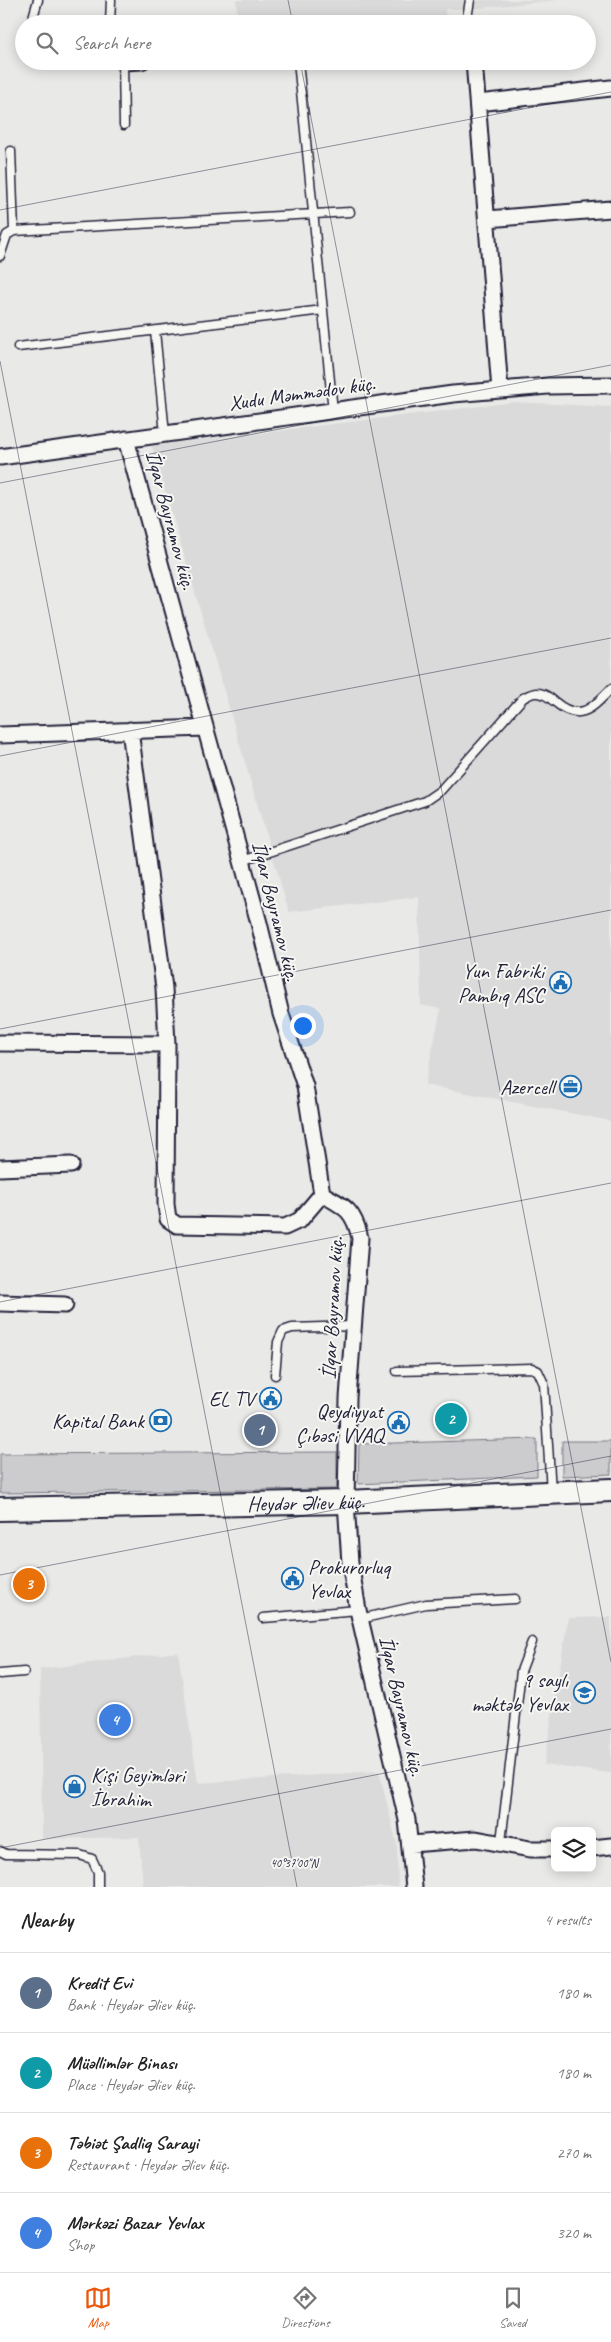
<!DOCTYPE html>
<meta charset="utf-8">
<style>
:root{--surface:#fff;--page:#f6f6f6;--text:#222;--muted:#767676;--line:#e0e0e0;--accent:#ea580c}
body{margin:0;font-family:Caveat,sans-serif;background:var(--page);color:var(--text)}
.controls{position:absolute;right:15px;bottom:15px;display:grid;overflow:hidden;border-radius:8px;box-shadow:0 2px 12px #0003}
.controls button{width:45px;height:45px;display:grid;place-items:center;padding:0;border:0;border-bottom:1px solid var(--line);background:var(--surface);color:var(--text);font:25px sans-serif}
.you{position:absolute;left:302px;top:1025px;width:18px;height:18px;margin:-12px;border:4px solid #fff;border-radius:50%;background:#1a73e8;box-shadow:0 0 0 8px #1a73e833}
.badge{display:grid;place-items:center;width:32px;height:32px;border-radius:50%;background:var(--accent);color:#fff;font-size:16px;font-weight:700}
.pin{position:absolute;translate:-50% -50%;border:2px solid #fff;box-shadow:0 1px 5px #0006}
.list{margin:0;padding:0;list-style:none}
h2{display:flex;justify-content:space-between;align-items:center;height:65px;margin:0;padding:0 20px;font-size:21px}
h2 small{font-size:16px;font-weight:400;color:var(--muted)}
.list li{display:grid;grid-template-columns:32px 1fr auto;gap:15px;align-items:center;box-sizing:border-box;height:80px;padding:0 20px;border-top:1px solid var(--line)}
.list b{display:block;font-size:19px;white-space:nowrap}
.list p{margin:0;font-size:16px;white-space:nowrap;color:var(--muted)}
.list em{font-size:16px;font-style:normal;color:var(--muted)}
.icon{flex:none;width:28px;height:28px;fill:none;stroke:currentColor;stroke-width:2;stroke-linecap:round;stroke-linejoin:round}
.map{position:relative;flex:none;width:611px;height:1887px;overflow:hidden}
.search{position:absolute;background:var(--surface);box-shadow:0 2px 12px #0003;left:15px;right:15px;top:15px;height:55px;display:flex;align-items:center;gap:12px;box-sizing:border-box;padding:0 18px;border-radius:28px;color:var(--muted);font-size:19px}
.sheet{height:385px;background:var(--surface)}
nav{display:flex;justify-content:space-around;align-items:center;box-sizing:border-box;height:70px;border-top:1px solid var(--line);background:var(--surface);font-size:14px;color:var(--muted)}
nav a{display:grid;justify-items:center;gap:2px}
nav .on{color:var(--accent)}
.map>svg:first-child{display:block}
.built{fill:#dadada}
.green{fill:#ccccce;stroke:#777784}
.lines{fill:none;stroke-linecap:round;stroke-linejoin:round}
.lane-casing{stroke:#22223b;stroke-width:11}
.street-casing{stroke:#22223b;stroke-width:19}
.secondary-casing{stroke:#22223b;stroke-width:26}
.lane{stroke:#f6f6f2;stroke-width:8}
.street{stroke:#f6f6f2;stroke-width:15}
.secondary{stroke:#f6f6f2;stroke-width:22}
.ticks{fill:none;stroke:#22223b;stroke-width:1;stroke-opacity:0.45}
.labels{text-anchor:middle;stroke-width:4;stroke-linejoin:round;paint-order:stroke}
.street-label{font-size:21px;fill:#22223b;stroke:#f6f6f2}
.poi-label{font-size:21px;fill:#22223b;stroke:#f6f6f2;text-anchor:end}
.ticks-label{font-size:12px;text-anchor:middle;fill:#22223b;stroke:#f6f6f2;stroke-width:4;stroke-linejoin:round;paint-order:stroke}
</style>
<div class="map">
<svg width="611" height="1887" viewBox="0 0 611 1887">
<rect width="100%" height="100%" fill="#e9e9e7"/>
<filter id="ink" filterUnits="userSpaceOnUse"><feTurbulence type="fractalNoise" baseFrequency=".02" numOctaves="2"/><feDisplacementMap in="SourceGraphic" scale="10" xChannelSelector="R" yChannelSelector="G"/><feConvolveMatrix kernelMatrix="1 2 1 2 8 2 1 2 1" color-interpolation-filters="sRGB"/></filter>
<g filter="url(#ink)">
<path class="built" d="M 236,0 L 559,0 L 470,9 L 445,9 L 446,24 L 238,24 Z
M 515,402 L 611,407 L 611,1121 L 425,1085 L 441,1009 L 421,1005 L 419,897 L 289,912 L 152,446 Z
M 611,1617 L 611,1773 L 544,1765 L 568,1618 Z
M 178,1652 L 198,1783 L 379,1771 L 397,1845 L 398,1887 L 143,1887 L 139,1837 L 42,1839 L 40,1669 Z"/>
<path class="green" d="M 537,1439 L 537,1476 L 358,1484 L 359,1444 Z
M 562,1441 L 611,1441 L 611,1474 L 562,1476 Z
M 337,1452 L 337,1489 L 0,1493 L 0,1454 Z"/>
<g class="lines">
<defs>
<path id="lane" d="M 31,24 L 38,0
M 110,24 L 111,0
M 466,24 L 470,0
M 121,61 L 123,62 L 124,125
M 298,61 L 333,411
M 11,151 L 14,231
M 0,256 L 7,235 L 14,231 L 350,212
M 155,331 L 165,434
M 18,347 L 323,310
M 242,861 L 425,801 L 441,790 L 523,698 C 527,696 533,692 538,693 C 544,693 550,698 555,702 C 580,723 592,708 611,689
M 397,1371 L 532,1368 L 538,1371 L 544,1384 L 551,1491
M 275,1375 L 278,1342 L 283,1331 L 292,1328 L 353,1326
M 263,1618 L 358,1610
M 360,1619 L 426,1604 L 515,1599
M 0,1674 L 24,1672
M 501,1842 L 521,1671 L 532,1642
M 0,1851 L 6,1854 L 80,1855 L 92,1859 L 98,1872 L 98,1887"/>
<path id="street" d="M 474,61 L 500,390
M 123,62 L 142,61
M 478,103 L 611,88
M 487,219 L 611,209
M 126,439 L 259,923 L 281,1014 L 305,1086 L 322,1194 C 346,1207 354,1211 360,1238 L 348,1398 L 346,1502 L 350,1563 L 358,1610 L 407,1820 L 414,1887
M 0,457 L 453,394 L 548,386 L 611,385
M 130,730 L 164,988 L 167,1044 L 166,1204 L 168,1219 L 177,1225 L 285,1227 L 300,1220 L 322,1194
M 0,735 L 205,728
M 0,1043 L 167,1044
M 0,1168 L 71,1165
M 0,1303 L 65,1305
M 411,1844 L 476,1839 L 530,1849 L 555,1849
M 592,1848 L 611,1846"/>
<g id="secondary">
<path id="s1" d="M 0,1509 L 346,1502 L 611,1490"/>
</g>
</defs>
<use href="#lane" class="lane-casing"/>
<use href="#street" class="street-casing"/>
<use href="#secondary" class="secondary-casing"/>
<use href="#lane" class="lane"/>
<use href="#street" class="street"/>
<use href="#secondary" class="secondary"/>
</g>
</g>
<path class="ticks" d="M 288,0 L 293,24M 300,61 L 611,1662M 0,210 L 611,92M 0,361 L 297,1887M 0,483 L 611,365M 0,756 L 611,638M 0,1029 L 611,910M 0,1302 L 611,1183M 0,1575 L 611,1456M 0,1848 L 611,1729"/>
<defs>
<symbol id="civic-ring" viewBox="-11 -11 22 22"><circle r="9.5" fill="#f6f6f2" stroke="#1f6fb2" stroke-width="1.5"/><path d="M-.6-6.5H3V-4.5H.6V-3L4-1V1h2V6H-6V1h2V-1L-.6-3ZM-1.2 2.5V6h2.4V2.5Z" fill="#1f6fb2"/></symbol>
<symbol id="office-ring" viewBox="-11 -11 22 22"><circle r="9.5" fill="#f6f6f2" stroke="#1f6fb2" stroke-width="1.5"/><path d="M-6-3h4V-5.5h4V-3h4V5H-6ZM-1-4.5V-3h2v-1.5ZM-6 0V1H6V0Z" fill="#1f6fb2"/></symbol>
<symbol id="bank-ring" viewBox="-11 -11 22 22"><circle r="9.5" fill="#f6f6f2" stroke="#1f6fb2" stroke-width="1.5"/><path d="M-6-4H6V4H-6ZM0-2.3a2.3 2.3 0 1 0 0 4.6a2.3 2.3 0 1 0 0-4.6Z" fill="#1f6fb2"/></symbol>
<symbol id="school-ring" viewBox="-11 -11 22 22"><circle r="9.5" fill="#f6f6f2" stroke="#1f6fb2" stroke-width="1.5"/><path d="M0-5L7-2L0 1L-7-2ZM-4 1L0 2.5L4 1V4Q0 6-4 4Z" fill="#1f6fb2"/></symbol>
<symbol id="shop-ring" viewBox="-11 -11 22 22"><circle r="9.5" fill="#f6f6f2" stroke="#1f6fb2" stroke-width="1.5"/><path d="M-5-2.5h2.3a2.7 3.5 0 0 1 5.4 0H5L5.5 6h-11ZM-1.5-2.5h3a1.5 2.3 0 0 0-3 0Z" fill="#1f6fb2"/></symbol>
</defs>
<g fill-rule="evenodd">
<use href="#civic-ring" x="548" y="970" width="25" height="25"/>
<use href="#office-ring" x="558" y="1074" width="25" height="25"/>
<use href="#civic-ring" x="258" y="1386" width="25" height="25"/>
<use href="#bank-ring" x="148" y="1408" width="25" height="25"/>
<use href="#civic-ring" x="386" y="1410" width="25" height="25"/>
<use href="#civic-ring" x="280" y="1566" width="25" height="25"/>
<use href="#school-ring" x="572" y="1680" width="25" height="25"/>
<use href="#shop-ring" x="62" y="1774" width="25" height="25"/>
</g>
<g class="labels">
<g class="street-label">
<text transform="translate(302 393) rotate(-8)" y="7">Xudu Məmmədov küç.</text>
<text transform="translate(171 520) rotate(75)" y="7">İlqar Bayramov küç.</text>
<text transform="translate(276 911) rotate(76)" y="7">İlqar Bayramov küç.</text>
<text transform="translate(332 1308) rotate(-87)" y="7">İlqar Bayramov küç.</text>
<text dy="7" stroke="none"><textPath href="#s1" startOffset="306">Heydər Əliev küç.</textPath></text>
<text transform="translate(402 1706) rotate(77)" y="7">İlqar Bayramov küç.</text>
</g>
<g class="poi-label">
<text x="544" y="978">Yun Fabriki<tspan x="544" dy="24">Pambıq ASC</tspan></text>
<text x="554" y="1094">Azercell</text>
<text x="254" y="1406">EL TV</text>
<text x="383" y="1418">Qeydiyyat<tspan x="383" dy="24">Çıbəsi VVAQ</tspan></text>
<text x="144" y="1428">Kapital Bank</text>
<text x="308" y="1574" text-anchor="start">Prokurorluq<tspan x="308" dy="24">Yevlax</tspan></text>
<text x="568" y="1687">9 saylı<tspan x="568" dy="24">məktəb Yevlax</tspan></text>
<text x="91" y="1782" text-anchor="start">Kişi Geyimləri<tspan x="91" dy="24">İbrahim</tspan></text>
</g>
</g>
<g class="ticks-label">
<text x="294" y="1867">40°37'00"N</text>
</g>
</svg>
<div class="controls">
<button><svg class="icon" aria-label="layers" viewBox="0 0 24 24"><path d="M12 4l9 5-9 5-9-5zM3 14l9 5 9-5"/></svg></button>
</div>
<div class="you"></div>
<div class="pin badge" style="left:260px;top:1430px;background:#5c6f8a">1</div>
<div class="pin badge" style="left:451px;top:1419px;background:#0f9aa8">2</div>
<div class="pin badge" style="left:29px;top:1584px;background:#e8710a">3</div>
<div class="pin badge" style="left:115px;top:1720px;background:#3f7fe0">4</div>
<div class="search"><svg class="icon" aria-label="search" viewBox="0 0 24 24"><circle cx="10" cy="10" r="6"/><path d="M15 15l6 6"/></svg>Search here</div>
</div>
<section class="sheet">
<h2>Nearby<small>4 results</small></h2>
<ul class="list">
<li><span class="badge" style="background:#5c6f8a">1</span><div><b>Kredit Evi</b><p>Bank · Heydər Əliev küç.</p></div><em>180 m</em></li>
<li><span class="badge" style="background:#0f9aa8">2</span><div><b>Müəllimlər Binası</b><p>Place · Heydər Əliev küç.</p></div><em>180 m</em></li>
<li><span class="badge" style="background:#e8710a">3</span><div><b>Təbiət Şadliq Sarayi</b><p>Restaurant · Heydər Əliev küç.</p></div><em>270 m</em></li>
<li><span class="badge" style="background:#3f7fe0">4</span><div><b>Mərkəzi Bazar Yevlax</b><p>Shop</p></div><em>320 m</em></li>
</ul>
</section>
<nav>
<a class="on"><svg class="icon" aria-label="map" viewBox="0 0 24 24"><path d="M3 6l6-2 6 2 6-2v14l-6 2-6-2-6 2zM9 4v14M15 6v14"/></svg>Map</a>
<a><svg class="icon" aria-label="directions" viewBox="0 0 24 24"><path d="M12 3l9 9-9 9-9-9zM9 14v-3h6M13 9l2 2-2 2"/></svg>Directions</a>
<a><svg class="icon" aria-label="saved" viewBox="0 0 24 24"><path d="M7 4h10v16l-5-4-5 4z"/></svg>Saved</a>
</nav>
